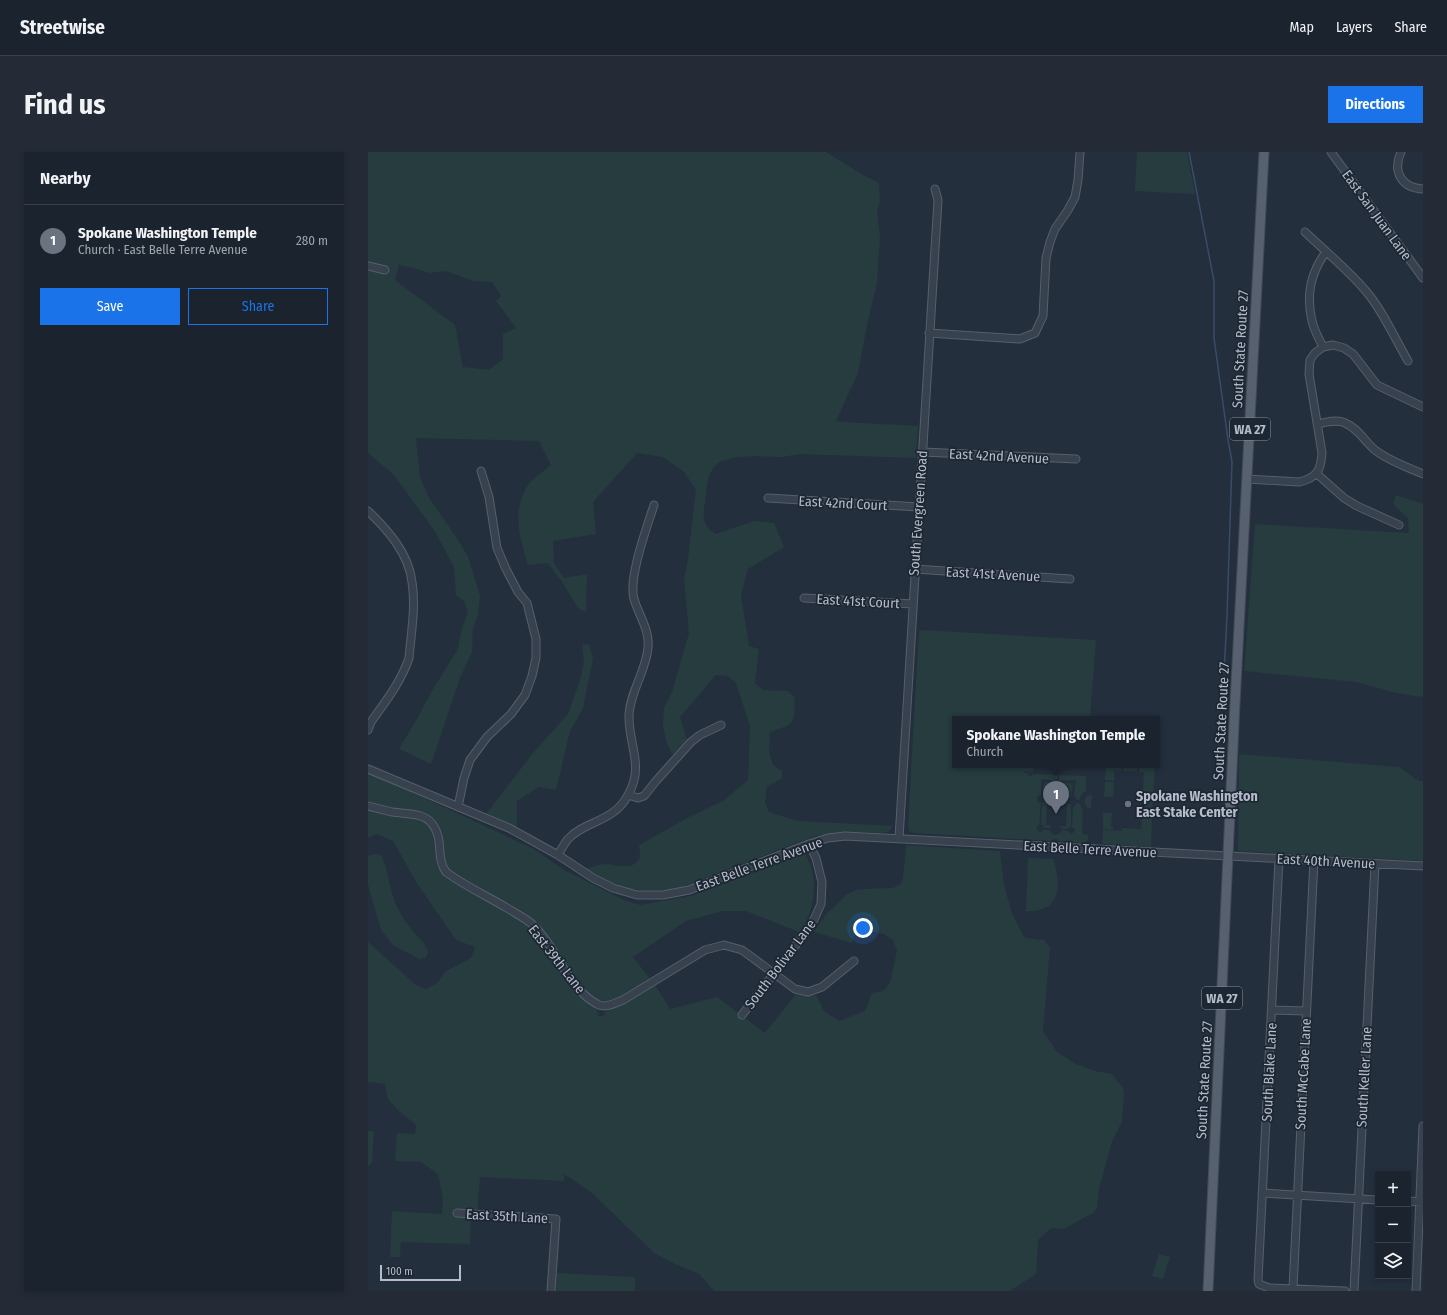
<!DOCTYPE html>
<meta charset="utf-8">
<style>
:root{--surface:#1b232e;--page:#242b36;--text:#f1f3f6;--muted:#a0a4aa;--line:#39404a;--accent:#1a73e8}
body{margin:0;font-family:"Fira Sans Condensed",sans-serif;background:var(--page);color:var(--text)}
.controls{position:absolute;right:12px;bottom:12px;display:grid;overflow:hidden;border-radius:0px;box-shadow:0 2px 6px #0003}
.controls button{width:36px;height:36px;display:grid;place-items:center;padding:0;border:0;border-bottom:1px solid var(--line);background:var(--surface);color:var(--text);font:20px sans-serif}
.scale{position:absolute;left:12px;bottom:10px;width:81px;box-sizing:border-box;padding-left:4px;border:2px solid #b4bcc9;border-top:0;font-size:11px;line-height:14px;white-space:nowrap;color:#b4bcc9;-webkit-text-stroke:3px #1d2633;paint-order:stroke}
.you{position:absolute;left:495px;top:776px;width:14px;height:14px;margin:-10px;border:3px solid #fff;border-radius:50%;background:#1a73e8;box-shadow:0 0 0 6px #1a73e833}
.badge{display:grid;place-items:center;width:26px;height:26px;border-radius:50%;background:var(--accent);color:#fff;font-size:13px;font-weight:700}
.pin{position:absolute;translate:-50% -33px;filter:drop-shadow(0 1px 2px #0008)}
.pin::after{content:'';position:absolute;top:21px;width:14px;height:12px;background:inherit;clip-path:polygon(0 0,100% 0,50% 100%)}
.popup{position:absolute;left:584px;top:564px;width:208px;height:52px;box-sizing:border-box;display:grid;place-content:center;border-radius:0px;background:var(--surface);filter:drop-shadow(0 1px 3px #0005);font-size:13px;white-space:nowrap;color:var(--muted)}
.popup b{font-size:15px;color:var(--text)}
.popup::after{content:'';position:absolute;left:50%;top:100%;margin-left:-8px;border:8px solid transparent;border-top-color:var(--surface)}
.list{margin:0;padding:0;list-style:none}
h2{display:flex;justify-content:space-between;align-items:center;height:52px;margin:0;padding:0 16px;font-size:17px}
h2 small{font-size:13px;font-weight:400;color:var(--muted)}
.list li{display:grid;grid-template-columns:26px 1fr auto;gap:12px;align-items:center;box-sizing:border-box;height:72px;padding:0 16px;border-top:1px solid var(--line)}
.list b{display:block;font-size:15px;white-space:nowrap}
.list p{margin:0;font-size:13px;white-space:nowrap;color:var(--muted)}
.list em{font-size:13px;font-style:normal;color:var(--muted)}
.actions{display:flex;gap:8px;padding:12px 16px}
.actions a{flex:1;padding:9px 0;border:1px solid var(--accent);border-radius:0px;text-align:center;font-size:14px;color:var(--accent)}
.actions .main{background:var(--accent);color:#fff}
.icon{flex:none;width:22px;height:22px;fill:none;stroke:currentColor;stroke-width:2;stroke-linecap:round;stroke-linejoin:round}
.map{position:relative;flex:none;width:1055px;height:1139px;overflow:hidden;border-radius:0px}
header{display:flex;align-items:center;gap:24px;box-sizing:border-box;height:56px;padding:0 20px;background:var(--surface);border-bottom:1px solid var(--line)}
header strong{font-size:19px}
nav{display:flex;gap:22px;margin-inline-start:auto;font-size:14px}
.intro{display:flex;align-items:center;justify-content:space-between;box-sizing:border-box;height:96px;padding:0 24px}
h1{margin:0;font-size:28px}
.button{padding:10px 18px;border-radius:0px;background:var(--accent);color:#fff;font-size:14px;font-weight:700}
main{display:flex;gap:24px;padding:0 24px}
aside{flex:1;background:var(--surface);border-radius:0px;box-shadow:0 2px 6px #0003}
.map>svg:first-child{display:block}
.green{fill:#263c3f;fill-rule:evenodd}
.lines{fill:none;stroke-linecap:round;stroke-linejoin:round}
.stream{stroke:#394c67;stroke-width:1.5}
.minor-casing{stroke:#565f6c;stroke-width:9}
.major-casing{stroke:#414a57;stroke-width:11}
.minor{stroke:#38414e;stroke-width:7}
.major{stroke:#56606e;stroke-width:9}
.worship-dot{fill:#6b7280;stroke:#1d2633;stroke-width:1.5}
.labels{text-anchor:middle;stroke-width:3.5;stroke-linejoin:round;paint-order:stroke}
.shield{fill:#1d2633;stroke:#878f9c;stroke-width:1}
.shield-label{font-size:13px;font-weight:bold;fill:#b4bcc9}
.street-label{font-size:14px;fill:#b4bcc9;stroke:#1d2633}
.poi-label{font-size:14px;font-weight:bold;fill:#b4bcc9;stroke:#1d2633;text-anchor:start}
</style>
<header>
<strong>Streetwise</strong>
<nav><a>Map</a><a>Layers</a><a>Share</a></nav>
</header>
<div class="intro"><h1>Find us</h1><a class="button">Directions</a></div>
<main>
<aside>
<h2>Nearby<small></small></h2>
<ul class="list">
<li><span class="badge" style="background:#6b7280">1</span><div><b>Spokane Washington Temple</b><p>Church · East Belle Terre Avenue</p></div><em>280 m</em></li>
</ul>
<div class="actions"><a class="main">Save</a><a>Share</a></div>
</aside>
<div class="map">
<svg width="1055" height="1139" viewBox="0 0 1055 1139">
<rect width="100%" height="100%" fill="#242f3e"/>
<path class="green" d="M 0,0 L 458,0 L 495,23 L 511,31 L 512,50 L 509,60 L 512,85 L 509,131 L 499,173 L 490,221 L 468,269 L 475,270 L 550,274 L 548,306 L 432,302 C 426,303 420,304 414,305 C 396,305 353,300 344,318 C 339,325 338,342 337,351 C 334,365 335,375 348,382 L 386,369 L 406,371 L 416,395 L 380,417 L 373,442 L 381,494 L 391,497 L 387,531 L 395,538 L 420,539 L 427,546 C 426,573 428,571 402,580 L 401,600 L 405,613 L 414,619 L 414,627 L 399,634 L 397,650 L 401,660 L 430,669 L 525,674 L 520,680 L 514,681 L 491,680 L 469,681 L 447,684 L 309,737 L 284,739 L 264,737 L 242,730 L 219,717 C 224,715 232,712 237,712 C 243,712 248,714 253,714 C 270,715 274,708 271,693 L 321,665 L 355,649 L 380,628 L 382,574 L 368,531 L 359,524 L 348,523 L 312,565 L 319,588 L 305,603 L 299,592 L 295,574 L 296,556 L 304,540 L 321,481 L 316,428 L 320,406 L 328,338 L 316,320 L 295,305 L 269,301 L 225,350 L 228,382 L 185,389 L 186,411 L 196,426 L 219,422 L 218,460 L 210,456 L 195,431 L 180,411 L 160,413 C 152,386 143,360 160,333 C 165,326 176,319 183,313 L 171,289 L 48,286 L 52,325 L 60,344 L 86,382 L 100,404 L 112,444 L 110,463 L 105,476 L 104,500 L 92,526 L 63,612 L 31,597 L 49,567 L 65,537 L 90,497 L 93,479 L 100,461 L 96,449 L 88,443 L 86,415 L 66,378 L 26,323 L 0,301 ZM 31,113 L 46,116 L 61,121 L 78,119 L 105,129 L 124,130 L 133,144 L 128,149 L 148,176 L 135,182 L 135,207 L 121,218 L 95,215 L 87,173 L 27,128 Z
M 769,0 L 819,0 L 827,42 L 767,39 Z
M 1028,343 L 1055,352 L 1055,545 L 1028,541 L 988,530 L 876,519 L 887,372 L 1041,381 L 1040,366 L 1025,352 Z
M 551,478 L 728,488 L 722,567 L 587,567 L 587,613 L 661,613 L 661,615 L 665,615 L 665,620 L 656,619 L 656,621 L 660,621 L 661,624 L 664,624 L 664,622 L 690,623 L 689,629 L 673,627 L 673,643 L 669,645 L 669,649 L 673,651 L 671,674 L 669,674 L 669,678 L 672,680 L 674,680 L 674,678 L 682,678 L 683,681 L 687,683 L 691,682 L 694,678 L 701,679 L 702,682 L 705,681 L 707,678 L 706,676 L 704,676 L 705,656 L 709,651 L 711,651 L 715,659 L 714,682 L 720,683 L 720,688 L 717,691 L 691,689 L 689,687 L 685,687 L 683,689 L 545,681 L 541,679 L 540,674 Z
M 221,492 L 225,506 L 215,556 L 202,579 L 188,638 L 171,635 L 149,649 L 149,676 L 118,662 L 165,601 L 200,562 L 213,525 L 216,509 L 214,493 Z
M 871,602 L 1031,615 L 1051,629 L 1055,629 L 1055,709 L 870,699 Z
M 738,613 L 753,613 L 753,619 L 746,618 L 746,629 L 737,628 Z
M 755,613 L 770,613 L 769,619 L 755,619 Z
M 771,613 L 787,613 L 784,660 L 774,659 L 776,620 L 771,620 Z
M 0,620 L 164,696 L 198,719 L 256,748 L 272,753 L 323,744 L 437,701 C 440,707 444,715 445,722 C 448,740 444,766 431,780 L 378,759 L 355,759 L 318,769 L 265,805 L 283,828 L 244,851 L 227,854 L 229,857 L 230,864 L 236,864 L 237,860 L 251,854 L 287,833 L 302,857 L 349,845 L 397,881 L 428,842 L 435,844 L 448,843 L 456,859 L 471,869 L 497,859 L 504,841 L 515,839 L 522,831 L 529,799 L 525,788 L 516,782 L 488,776 L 484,791 L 446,780 L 459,761 L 468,753 L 478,743 L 488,738 L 496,737 L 525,736 L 533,732 L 535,727 L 538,693 L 632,699 L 636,733 L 644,762 L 657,786 L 676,788 L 682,796 L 675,879 L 689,900 L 708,912 L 727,919 L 744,922 L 755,936 L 756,942 L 754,970 L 744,989 L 731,1037 L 729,1056 L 725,1061 L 699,1075 L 695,1077 L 683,1076 L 670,1088 L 668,1122 L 642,1139 L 346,1139 L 331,1122 L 307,1112 L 286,1101 L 223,1040 L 196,1022 L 196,1029 L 112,1025 L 109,1065 L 103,1065 L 102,1092 L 33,1090 L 32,1105 L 22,1105 L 24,1059 L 74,1062 L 75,1046 L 70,1022 L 53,1010 L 27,1009 L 29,981 L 47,982 L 48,973 L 31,959 L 20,947 L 17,932 L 0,930 L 0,790 L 48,833 L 58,837 L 69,831 L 78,819 L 103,806 L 107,795 L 88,788 L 48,730 L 25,689 L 9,682 L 0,686 Z
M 691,623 L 718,624 L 718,639 L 714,641 L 711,648 L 709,648 L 706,642 L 708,628 L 691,629 Z
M 678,630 L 702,631 L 705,634 L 703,647 L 703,646 L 699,645 L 700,633 L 693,633 L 693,636 L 686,635 L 686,633 L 680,632 L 678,673 L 683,673 L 682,676 L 676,676 L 675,673 L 673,673 L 674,651 L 677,649 L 678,645 L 675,643 L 675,633 Z
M 737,630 L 746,630 L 745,645 L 736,645 Z
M 722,643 L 724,644 L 723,656 L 722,657 C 717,655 715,650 718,645 Z
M 703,650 L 703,675 L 700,676 L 700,677 L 694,677 L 692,674 L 698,674 L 699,652 L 703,652 Z
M 735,661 L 744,661 L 743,675 L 745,675 L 745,678 L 735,677 Z
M 774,663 L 784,663 L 783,695 L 734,692 L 735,678 L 754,679 L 754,676 L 773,677 Z
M 9,702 L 14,704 C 22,722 21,743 32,760 C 35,766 40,773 44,778 C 51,786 58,791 60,801 L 57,806 L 51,807 L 25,793 L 13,778 L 0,733 L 0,705 L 2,703 Z
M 660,706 L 685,707 C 694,733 693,761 658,759 Z
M 0,979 L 6,979 L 4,1011 L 0,1014 Z
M 791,1102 L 802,1105 L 795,1127 L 784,1124 Z
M 189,1121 L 267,1125 L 267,1139 L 188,1139 Z"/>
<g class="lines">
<path class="stream" d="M 821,0 L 846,129 L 846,186 L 860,288 L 864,310 L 859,464 L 856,521"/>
<defs>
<path id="minor" d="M 963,0 L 1055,126
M 1033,0 C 1024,20 1034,36 1055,37
M 937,80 C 957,99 979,117 997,138 C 1014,157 1027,187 1040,209
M 0,114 L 17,118
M 561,181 L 652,187 L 667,181 L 675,164 L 678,106 L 682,90 L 687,77 L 700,58 L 707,45 L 710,28 L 712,0
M 955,195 C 951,187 946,178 944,169 C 938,144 943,120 958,100
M 950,272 C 958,270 969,267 977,271 C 990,276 997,290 1007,298 C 1021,309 1039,315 1055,322
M 554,300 L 708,307
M 949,322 L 976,346 L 989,354 L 1031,373
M 879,327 L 931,330 C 949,326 953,318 954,301 L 941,222 L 942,208 L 947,201 L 955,195 L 965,193 L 976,196 L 985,202 L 1009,233 L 1055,255
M 400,346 L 551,355
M 0,359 C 20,378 41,402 44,430 C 48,455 43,482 41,506 C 33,530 17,550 3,570 L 0,578
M 547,417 L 702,427
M 436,446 L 545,452
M 0,617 L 141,676 L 190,703 L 225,726 L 245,736 L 269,743 L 295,743 L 321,738 L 441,692 L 460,686 L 477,684 L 1055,714
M 260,643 L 270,646 L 276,644 L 288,629 L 323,590 L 332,583 L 353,573
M 0,654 C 8,656 16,658 24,660 C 45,663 63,659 70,684 C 73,696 70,709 78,720 C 97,734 119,744 139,756 C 147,761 157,766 164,772 C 190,796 198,835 229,852 C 237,857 247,851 255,848 L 337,798 L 356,793 L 374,798 L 427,837 L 440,840 L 454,835 L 486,809
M 90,655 L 96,626 L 102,608 L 119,585 L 143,562 L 157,543 L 164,524 L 168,506 L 168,487 L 159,451 L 150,440 L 138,417 L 129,396 L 121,345 L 113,319
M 531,686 L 570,48 L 567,37
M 190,703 C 193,698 196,692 200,687 C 218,668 245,671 260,643 C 277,614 260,592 261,563 C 262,540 278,519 280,496 C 282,478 271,464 266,447 C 260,426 279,375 286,353
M 911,707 L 890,1128 L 891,1132 L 901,1136 L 977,1139
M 904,858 L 938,859
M 374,863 L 444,772 L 453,752 L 454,730 L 448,706 L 441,692
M 894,1041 L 1010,1048
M 1040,1049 L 1055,1050
M 89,1061 L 188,1067 L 183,1139
M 925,1136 L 946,708
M 986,1139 L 1007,712
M 1048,1139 L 1055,974"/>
<path id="major" d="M 840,1139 L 867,551 L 896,0"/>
</defs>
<use href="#minor" class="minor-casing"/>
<use href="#major" class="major-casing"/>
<use href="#minor" class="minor"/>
<use href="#major" class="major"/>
</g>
<circle class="worship-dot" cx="760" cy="652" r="4"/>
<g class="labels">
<g class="shield">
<rect x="862" y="266" width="40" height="22" rx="3"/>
<rect x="834" y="835" width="40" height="22" rx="3"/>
</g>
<g class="shield-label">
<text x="882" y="282">WA 27</text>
<text x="854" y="851">WA 27</text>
</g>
<g class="street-label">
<text transform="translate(1009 63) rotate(54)" y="5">East San Juan Lane</text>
<text transform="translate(872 197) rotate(-87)" y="5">South State Route 27</text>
<text transform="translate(631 304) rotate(3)" y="5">East 42nd Avenue</text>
<text transform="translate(475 351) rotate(3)" y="5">East 42nd Court</text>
<text transform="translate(550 361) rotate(-86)" y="5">South Evergreen Road</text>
<text transform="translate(625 422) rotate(3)" y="5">East 41st Avenue</text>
<text transform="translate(490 449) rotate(3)" y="5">East 41st Court</text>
<text transform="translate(853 569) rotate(-87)" y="5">South State Route 27</text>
<text transform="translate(722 697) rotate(3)" y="5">East Belle Terre Avenue</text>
<text transform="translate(958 709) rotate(3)" y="5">East 40th Avenue</text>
<text transform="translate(391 712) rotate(-20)" y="5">East Belle Terre Avenue</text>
<text transform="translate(189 807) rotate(52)" y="5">East 39th Lane</text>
<text transform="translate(412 812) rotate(-53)" y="5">South Bolivar Lane</text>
<text transform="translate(901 920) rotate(-87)" y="5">South Blake Lane</text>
<text transform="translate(935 922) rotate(-87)" y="5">South McCabe Lane</text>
<text transform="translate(996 925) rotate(-87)" y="5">South Keller Lane</text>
<text transform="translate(836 928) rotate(-87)" y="5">South State Route 27</text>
<text transform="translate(139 1064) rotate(3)" y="5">East 35th Lane</text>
</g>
<g class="poi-label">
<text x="768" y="649">Spokane Washington<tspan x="768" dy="16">East Stake Center</tspan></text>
</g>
</g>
</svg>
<div class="controls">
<button>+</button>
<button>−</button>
<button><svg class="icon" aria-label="layers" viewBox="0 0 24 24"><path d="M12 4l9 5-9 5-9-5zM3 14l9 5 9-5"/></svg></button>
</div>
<div class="scale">100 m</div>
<div class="you"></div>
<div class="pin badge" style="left:688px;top:662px;background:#6b7280">1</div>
<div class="popup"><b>Spokane Washington Temple</b>Church</div>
</div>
</main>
